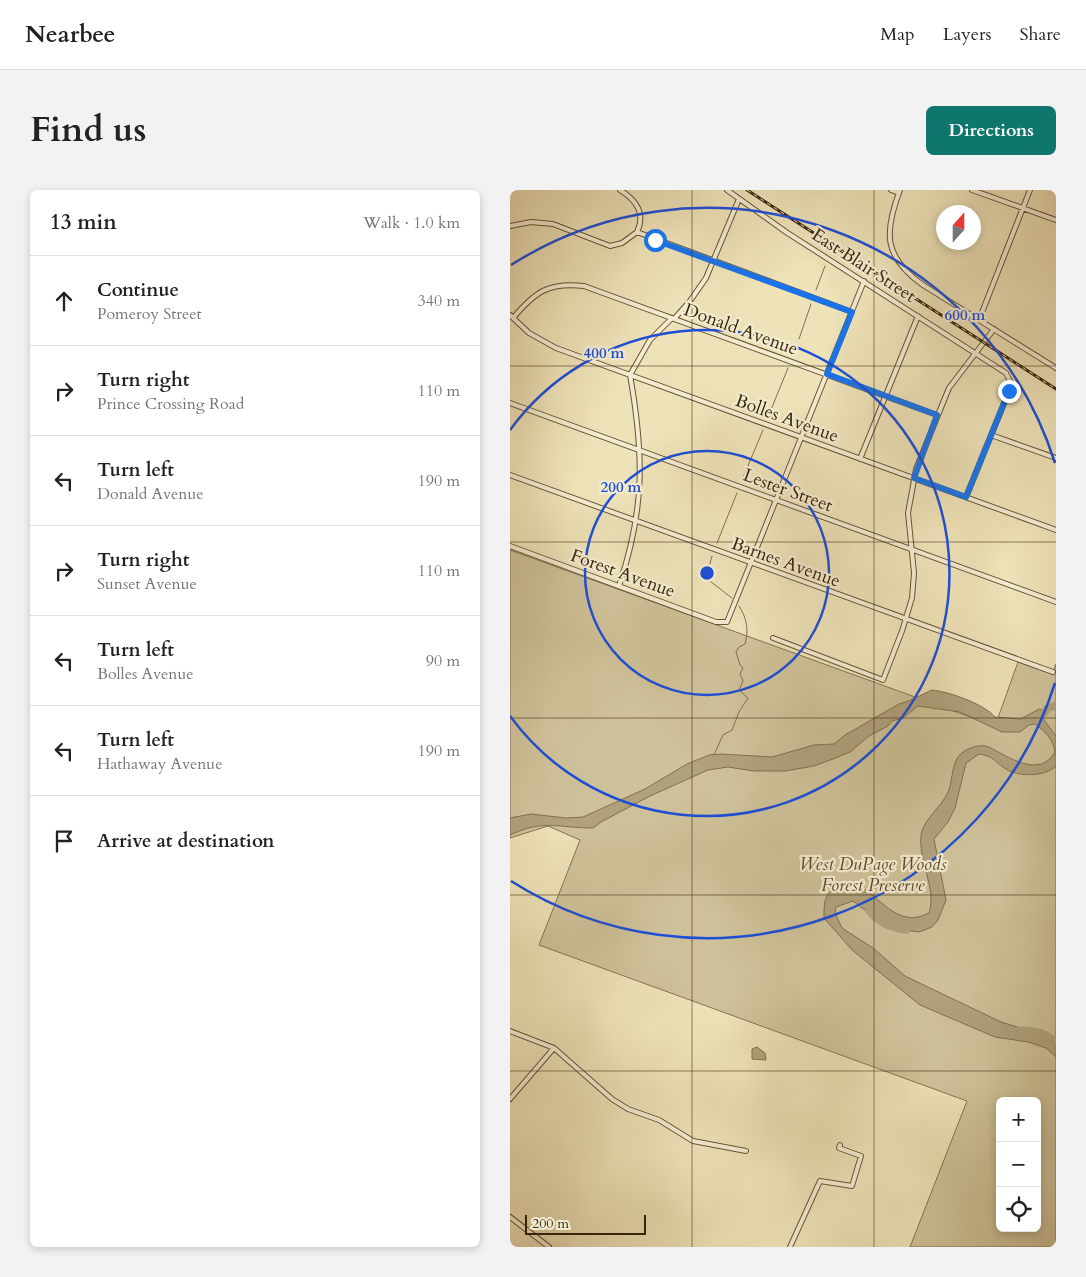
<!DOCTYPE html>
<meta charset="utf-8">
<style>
:root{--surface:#fff;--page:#f2f2f2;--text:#222;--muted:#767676;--line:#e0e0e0;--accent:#0f766e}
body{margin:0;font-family:Cardo,serif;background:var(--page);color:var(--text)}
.controls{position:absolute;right:15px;bottom:15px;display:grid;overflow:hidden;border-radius:8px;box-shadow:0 2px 8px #0003}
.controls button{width:45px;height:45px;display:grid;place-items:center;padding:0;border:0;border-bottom:1px solid var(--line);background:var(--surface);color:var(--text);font:25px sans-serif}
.compass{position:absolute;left:426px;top:15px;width:45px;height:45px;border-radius:50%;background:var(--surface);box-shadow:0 2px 8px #0003;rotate:21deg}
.scale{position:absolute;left:15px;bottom:12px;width:121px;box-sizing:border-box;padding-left:5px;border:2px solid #38250a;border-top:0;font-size:14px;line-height:18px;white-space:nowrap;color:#38250a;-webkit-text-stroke:4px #f4ecd1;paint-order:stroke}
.stop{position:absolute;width:15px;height:15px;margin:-11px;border:4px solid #1a73e8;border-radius:50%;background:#fff}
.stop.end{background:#1a73e8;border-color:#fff;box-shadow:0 1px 5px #0008}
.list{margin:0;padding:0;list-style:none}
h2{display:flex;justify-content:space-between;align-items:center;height:65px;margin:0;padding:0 20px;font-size:21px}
h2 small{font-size:16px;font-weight:400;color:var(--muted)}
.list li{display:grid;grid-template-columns:32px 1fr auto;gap:15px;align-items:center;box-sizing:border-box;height:90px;padding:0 20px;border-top:1px solid var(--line)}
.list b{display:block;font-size:19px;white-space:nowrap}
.list p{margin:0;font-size:16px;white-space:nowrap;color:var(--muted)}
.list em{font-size:16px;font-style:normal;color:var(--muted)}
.icon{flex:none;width:28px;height:28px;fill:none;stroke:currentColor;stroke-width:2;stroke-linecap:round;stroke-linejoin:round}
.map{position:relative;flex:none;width:546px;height:1057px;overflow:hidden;border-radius:8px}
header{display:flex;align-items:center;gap:30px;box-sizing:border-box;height:70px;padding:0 25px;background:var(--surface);border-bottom:1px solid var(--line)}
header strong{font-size:24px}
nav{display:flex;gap:28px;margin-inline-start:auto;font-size:18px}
.intro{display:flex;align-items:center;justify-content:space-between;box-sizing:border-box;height:120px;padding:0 30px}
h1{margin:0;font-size:35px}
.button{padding:12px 22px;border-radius:8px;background:var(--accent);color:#fff;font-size:18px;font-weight:700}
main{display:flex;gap:30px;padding:0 30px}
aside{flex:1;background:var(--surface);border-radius:8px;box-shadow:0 2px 8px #0003}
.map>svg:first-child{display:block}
.green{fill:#cfc29a;stroke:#847452;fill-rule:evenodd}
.water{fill:#b0a27d;stroke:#80704f}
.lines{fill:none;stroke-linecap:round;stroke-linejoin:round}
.stream{stroke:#80704f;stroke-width:1}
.river{stroke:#b0a27d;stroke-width:8}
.minor-casing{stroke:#665436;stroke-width:6}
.minor{stroke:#f4ecd1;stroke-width:4}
.rail-casing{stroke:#38250a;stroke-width:3}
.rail{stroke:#f4ecd1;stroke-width:1;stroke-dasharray:4;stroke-linecap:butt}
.route{stroke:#1a73e8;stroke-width:6}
.grid{fill:none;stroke:#38250a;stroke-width:1;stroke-opacity:0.55}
.ring{fill:none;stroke:#1d4ed8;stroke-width:2.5}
.labels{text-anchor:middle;stroke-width:4.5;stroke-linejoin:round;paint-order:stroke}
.street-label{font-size:18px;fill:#38250a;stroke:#f4ecd1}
.park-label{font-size:18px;font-style:italic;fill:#5e4c2e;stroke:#f4ecd1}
.centre{fill:#1d4ed8;stroke:#f4ecd1;stroke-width:2.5}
.ring-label{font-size:15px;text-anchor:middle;font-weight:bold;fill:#1d4ed8;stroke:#f4ecd1;stroke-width:4.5;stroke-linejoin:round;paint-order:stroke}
</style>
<header>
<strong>Nearbee</strong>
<nav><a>Map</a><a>Layers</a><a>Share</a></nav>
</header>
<div class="intro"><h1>Find us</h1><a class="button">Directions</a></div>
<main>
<aside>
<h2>13 min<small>Walk · 1.0 km</small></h2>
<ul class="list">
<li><svg class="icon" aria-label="ahead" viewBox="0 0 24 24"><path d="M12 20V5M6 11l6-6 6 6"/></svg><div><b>Continue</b><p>Pomeroy Street</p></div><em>340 m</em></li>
<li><svg class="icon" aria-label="right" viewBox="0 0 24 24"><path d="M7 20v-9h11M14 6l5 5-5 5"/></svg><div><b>Turn right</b><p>Prince Crossing Road</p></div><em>110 m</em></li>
<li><svg class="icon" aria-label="left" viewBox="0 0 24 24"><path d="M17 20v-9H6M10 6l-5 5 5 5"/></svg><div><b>Turn left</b><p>Donald Avenue</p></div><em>190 m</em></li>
<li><svg class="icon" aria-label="right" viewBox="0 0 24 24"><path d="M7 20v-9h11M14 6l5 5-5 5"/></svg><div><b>Turn right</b><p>Sunset Avenue</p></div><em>110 m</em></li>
<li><svg class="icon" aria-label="left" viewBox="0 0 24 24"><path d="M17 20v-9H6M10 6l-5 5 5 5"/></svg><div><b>Turn left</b><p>Bolles Avenue</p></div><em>90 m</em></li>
<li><svg class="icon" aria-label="left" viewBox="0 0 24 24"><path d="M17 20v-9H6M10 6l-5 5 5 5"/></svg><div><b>Turn left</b><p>Hathaway Avenue</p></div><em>190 m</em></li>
<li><svg class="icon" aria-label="arrive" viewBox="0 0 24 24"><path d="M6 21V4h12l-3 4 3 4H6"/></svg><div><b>Arrive at destination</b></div></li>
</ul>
</aside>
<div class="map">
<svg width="546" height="1057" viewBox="0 0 546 1057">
<rect width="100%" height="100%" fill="#eee2b8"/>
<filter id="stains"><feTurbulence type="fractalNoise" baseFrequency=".004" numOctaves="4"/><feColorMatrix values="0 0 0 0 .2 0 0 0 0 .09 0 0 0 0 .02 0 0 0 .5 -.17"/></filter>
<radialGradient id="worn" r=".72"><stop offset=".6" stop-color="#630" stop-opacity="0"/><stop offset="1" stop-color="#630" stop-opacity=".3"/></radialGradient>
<path class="green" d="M 0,360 L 485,536 L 508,472 L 542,484 L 546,474 L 546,1057 L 400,1057 L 457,911 L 29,755 L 70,650 L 38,636 L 0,648 ZM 490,911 L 527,911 L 527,1038 L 490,1038 Z"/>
<path class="water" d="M 422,500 C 440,502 474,514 485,527 L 511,529 L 529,519 L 532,520 L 534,530 L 546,546 L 546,576 C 536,587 508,587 496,579 C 484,572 486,567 469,564 L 456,573 L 445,618 L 438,632 L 424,649 L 436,710 L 428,730 L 422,737 L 409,742 L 387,739 L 364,727 L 343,711 L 326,717 L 325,723 L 332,738 L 363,758 L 395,786 L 491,832 L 546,849 L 546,867 L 536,858 L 518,852 L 485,847 L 410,815 L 342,760 L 314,728 C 314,711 314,701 332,696 C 337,695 343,694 348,696 C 370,705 387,740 419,723 C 427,699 408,671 411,645 C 413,630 431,617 437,604 C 443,593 441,577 448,567 C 453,559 470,553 479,557 C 498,567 530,589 545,562 C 543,549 536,542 525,534 L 519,535 L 510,542 L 492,542 L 450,522 L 408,516 L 393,528 L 382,531 L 378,536 L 359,546 L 340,562 L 323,569 L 304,576 L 275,581 L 244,581 L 218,577 L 198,580 L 140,606 L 91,632 L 83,638 C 48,638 34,629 0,645 L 0,628 L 21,624 L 56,628 L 73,627 L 135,599 L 177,574 L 199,565 L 211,564 L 262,567 L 304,555 L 324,554 L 335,545 L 389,514 C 396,513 413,504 422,500 Z
M 247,857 L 255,863 L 256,870 L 242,869 L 242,859 Z"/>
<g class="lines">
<path class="stream" d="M 306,100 L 315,76
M 289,149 L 301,114
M 258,227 L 278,178
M 232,290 L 253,240
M 207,353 L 227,303
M 202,366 L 196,388 L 222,408
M 204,565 L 213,545 L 222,540 L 229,522 L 238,508 L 229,500 L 233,491 L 230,484 L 233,478 L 230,475 L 226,462 L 229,457 L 235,454 C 239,441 237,428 229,416"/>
<path class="river" d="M 542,517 L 546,515
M 529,529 L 537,519
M 359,720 C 368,733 380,737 396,740
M 507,841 C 522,839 534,842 546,852"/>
<defs>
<path id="minor" d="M 110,0 C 126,10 136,23 127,42
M 217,0 L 276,42 L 496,183 L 501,193 L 499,201 L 456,307
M 381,0 L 389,3
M 390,0 C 374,42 373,67 413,95 L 546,178
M 462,0 L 546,30
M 0,36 L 21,32 L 43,34 L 100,56 L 112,53 L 127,42
M 127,42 L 342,122
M 0,125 L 19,143 L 46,158 L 546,340
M 3,128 C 25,102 38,92 74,96 L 427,225
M 164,129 L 180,111 L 196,88 L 229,9
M 469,130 L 520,0
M 0,213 L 546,412
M 481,245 L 546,268
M 350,269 L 408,126
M 0,285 L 543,482
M 0,356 L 206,432 L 217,432 L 354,91
M 109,396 C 135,319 134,264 120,185 L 140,150 L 162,128
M 263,448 L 373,490 L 392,441 L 402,408 L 404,383 L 398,323 L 406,279 L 439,198 L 484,139
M 0,841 L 44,858 L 102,909 L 118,919 L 149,930 L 183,951 L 236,961
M 0,909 L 44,858
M 0,1027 L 39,1057
M 280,1057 L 310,991 L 342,996 L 351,966 L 329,958 L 330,955"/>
</defs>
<use href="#minor" class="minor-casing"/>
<use href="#minor" class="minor"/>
<defs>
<path id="rail" d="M 237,0 L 546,199"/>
</defs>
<use href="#rail" class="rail-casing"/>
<use href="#rail" class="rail"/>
</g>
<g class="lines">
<path class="route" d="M 145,50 L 342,122 L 317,184 L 427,225 L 404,288 L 456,307 L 499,201"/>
</g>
<path class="grid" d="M 182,0 L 182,1057M 364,0 L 364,1057M 0,176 L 546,176M 0,352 L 546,352M 0,528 L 546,528M 0,705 L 546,705M 0,881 L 546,881"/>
<g class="ring">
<circle cx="197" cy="383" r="122"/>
<path d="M0 240A243 243 0 1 1 0 526"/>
<path d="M545 493A365 365 0 0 1 1 691M1 75A365 365 0 0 1 545 273"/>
</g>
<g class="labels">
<g class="street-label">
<text transform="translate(354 75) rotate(33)" y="6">East Blair Street</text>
<text transform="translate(231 139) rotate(20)" y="6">Donald Avenue</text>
<text transform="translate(277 228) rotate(20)" y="6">Bolles Avenue</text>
<text transform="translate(278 300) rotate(20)" y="6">Lester Street</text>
<text transform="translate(276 372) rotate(20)" y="6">Barnes Avenue</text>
<text transform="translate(113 383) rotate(20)" y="6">Forest Avenue</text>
</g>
<g class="park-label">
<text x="363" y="680">West DuPage Woods<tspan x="363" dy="21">Forest Preserve</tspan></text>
</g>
</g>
<circle cx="197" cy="383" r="8" class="centre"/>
<g class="ring-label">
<text x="455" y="130">600 m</text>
<text x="94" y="168">400 m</text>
<text x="111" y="302">200 m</text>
</g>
<rect width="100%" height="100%" filter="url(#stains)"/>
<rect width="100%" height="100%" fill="url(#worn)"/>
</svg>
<div class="controls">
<button>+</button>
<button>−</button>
<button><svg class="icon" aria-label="locate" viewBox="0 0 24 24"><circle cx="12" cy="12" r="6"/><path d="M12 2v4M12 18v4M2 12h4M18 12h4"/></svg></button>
</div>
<svg class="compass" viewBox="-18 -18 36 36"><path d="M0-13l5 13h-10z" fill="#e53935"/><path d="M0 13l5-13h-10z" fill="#767676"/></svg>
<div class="scale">200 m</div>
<div class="stop" style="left:145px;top:50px"></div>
<div class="stop end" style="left:499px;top:201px"></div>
</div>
</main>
